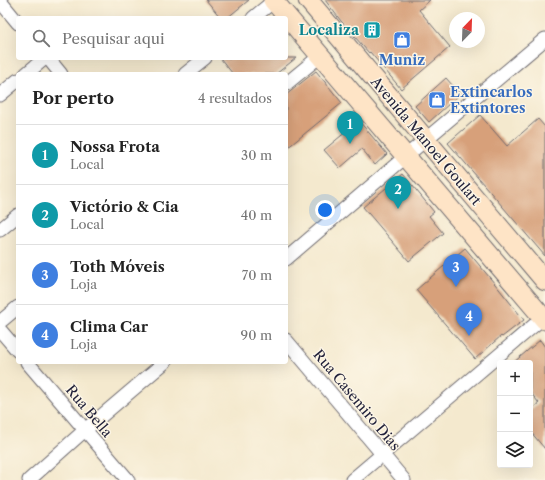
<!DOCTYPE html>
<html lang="pt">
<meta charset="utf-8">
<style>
:root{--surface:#fff;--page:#f6f6f6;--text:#222;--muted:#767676;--line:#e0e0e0;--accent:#b5179e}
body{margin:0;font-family:"Libre Caslon Text",serif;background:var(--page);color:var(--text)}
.controls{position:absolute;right:12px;bottom:12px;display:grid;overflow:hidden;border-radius:4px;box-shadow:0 4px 16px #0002}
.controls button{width:36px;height:36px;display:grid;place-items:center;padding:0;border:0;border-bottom:1px solid var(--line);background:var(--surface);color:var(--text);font:20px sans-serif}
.compass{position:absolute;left:449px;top:12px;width:36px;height:36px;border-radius:50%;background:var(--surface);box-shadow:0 4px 16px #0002;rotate:23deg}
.you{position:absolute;left:325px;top:210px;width:14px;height:14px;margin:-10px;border:3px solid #fff;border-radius:50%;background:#1a73e8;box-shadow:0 0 0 6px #1a73e833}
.badge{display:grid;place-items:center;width:26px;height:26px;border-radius:50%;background:var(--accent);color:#fff;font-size:13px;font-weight:700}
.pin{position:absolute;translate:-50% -33px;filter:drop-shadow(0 1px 2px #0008)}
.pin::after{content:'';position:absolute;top:21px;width:14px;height:12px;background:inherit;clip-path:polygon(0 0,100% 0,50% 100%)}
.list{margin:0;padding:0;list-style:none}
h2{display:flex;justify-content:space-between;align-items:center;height:52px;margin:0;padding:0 16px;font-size:17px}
h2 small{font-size:13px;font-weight:400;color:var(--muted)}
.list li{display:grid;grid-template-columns:26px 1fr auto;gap:12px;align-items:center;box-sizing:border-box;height:60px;padding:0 16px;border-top:1px solid var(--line)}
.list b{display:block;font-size:15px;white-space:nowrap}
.list p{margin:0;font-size:13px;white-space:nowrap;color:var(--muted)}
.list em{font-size:13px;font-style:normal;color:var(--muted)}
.icon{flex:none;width:22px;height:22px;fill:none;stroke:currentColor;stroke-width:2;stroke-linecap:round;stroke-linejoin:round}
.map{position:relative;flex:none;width:545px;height:480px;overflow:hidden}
.search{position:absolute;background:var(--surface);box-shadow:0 4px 16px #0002;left:16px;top:16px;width:272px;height:44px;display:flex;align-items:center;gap:10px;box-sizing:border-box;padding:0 14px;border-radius:4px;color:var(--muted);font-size:15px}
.panel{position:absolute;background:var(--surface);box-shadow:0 4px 16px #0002;left:16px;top:72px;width:272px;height:292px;border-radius:4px}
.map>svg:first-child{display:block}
.building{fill:#d7a07a}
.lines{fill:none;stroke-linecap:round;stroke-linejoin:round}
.minor-casing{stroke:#6c686e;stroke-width:15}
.secondary-casing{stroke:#6c686e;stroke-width:21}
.minor{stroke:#fff;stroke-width:13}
.secondary{stroke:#fee4c6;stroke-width:19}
.labels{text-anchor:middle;stroke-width:3;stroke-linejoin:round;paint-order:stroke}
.culture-label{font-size:14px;font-weight:bold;fill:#0d838f;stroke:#fcf5e5;text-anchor:end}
.shop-label{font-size:14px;font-weight:bold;fill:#366cbe;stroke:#fcf5e5}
.street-label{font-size:14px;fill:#22223b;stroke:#fcf5e5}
</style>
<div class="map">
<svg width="545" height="480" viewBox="0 0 545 480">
<rect width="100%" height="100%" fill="#fcf5e5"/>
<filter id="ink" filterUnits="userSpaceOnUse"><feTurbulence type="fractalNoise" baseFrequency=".025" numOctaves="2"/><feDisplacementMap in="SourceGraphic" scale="8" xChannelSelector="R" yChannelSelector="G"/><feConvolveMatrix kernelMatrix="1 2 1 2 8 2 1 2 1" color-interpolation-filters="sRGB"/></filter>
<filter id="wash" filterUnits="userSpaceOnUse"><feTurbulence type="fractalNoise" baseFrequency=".012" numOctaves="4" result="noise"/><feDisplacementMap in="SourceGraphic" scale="16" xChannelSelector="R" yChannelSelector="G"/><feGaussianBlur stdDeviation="0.9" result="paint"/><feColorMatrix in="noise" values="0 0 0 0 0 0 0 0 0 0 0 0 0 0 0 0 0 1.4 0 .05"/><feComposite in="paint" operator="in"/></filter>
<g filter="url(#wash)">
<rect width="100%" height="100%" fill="#f4e9ce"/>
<g id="blocks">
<path class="building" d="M 206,0 L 249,0 L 227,18 L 221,18 Z
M 325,0 L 430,0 L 419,10 L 450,47 L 401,89 L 370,52 L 369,53 L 341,21 Z
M 220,58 L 296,58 L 276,74 L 233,74 Z
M 316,71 L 342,103 L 286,149 L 286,95 Z
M 446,78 L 460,94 L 429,122 L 415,106 Z
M 480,115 L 507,146 L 538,119 L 545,127 L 545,256 L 448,143 Z
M 359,121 L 387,154 L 375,165 L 362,149 L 340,168 L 324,150 Z
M 403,174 L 434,212 L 429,216 L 443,233 L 409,261 L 363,207 Z
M 465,248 L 495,284 L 524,320 L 502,337 L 501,336 L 475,359 L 416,290 Z
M 540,340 L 545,347 L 545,449 L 530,431 L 530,410 L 539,403 L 530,392 L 530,363 L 513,363 Z"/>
</g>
</g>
<g filter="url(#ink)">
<use href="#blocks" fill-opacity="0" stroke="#6c686e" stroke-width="1"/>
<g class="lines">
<defs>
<path id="minor" d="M 0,1 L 18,23
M 253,18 L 275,0
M 48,58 L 61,74
M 26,74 L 45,58
M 185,74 L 205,58
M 286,84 L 320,56
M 0,95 L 18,80
M 0,230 L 18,215
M 286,259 L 425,140 L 545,39
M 0,322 L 18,307
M 0,330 L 18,351
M 286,340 L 404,480
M 27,362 L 128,480
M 29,480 L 85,430 L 165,362
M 352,480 L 545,316"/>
<path id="secondary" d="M 273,0 L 545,320
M 308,0 L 545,281"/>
</defs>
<use href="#minor" class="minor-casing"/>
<use href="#secondary" class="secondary-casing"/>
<use href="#minor" class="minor"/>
<use href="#secondary" class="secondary"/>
</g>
</g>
<defs>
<symbol id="building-square" viewBox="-11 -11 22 22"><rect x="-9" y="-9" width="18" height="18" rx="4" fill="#0f9aa8" stroke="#fcf5e5"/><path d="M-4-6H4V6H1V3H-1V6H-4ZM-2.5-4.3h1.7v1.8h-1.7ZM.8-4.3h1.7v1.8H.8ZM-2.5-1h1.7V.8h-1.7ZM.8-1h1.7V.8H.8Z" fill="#fff"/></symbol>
<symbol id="shop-square" viewBox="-11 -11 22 22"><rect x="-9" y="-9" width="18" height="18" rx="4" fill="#3f7fe0" stroke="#fcf5e5"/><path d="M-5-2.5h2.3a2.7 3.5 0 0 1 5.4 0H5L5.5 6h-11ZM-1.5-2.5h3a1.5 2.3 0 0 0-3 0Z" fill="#fff"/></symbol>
</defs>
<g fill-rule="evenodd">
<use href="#building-square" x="362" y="20" width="20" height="20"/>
<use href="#shop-square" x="392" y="30" width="20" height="20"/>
<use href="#shop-square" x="427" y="90" width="20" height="20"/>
</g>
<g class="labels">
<g class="culture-label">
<text x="359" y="35">Localiza</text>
</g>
<g class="shop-label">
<text x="402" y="65">Muniz</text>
<text x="450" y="97" text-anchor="start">Extincarlos<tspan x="450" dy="16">Extintores</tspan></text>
</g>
<g class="street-label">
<text transform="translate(426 141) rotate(50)" y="5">Avenida Manoel Goulart</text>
<text transform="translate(357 400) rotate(50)" y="5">Rua Casemiro Dias</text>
<text transform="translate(89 411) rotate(50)" y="5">Rua Bella</text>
</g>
</g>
</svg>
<div class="controls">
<button>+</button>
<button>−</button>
<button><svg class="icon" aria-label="layers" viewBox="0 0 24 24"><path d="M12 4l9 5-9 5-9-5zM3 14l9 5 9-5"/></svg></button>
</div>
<svg class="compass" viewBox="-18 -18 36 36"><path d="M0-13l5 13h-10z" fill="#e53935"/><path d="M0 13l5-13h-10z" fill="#767676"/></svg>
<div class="you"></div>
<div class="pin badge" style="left:350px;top:144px;background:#0f9aa8">1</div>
<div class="pin badge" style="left:398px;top:209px;background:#0f9aa8">2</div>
<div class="pin badge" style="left:456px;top:287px;background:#3f7fe0">3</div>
<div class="pin badge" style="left:469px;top:336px;background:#3f7fe0">4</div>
<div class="search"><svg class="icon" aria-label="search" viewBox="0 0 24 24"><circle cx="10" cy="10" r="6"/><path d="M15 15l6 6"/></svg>Pesquisar aqui</div>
<section class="panel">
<h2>Por perto<small>4 resultados</small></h2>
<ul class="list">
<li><span class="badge" style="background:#0f9aa8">1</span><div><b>Nossa Frota</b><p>Local</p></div><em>30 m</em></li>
<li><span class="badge" style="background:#0f9aa8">2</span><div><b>Victório &amp; Cia</b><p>Local</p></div><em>40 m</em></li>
<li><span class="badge" style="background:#3f7fe0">3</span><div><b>Toth Móveis</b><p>Loja</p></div><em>70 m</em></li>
<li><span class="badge" style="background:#3f7fe0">4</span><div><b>Clima Car</b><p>Loja</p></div><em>90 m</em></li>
</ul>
</section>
</div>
